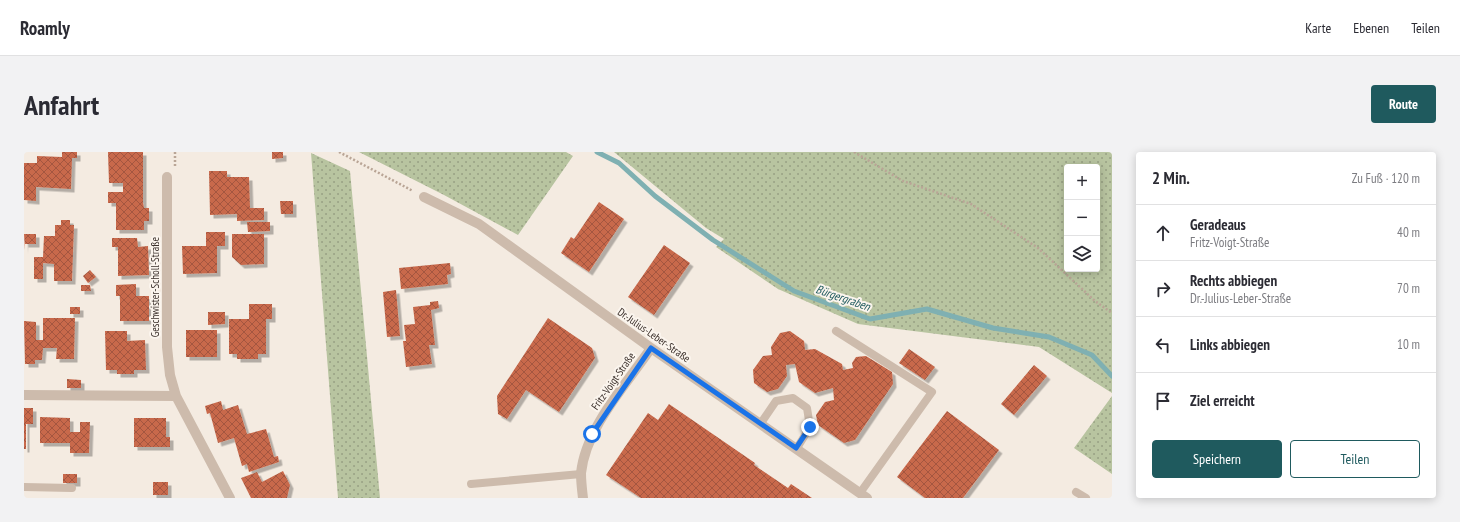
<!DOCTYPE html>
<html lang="de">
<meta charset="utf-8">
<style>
:root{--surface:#fff;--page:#f2f2f3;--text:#2b2b33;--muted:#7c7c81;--line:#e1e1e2;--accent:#1f5a5e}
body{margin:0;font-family:"PT Sans Narrow",sans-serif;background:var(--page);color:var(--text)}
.controls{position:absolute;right:12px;top:12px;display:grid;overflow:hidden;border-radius:4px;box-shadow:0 2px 10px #0003}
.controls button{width:36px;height:36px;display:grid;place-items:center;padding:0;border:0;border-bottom:1px solid var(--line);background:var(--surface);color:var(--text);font:20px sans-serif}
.stop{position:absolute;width:12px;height:12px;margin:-9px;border:3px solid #1a73e8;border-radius:50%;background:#fff}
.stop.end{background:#1a73e8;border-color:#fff;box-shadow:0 1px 4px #0008}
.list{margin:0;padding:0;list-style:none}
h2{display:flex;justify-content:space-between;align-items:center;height:52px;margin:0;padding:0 16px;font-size:17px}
h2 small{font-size:13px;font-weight:400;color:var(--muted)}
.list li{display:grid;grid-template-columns:26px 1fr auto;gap:12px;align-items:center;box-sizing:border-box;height:56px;padding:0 16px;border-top:1px solid var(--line)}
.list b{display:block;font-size:15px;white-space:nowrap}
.list p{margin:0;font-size:13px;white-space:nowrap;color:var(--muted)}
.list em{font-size:13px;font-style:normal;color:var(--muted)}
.actions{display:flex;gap:8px;padding:12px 16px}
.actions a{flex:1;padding:9px 0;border:1px solid var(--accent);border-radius:4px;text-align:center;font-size:14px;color:var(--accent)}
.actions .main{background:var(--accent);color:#fff}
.icon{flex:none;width:22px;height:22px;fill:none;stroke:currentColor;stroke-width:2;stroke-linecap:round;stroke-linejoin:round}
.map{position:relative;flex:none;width:1088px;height:346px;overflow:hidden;border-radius:4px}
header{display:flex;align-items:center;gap:24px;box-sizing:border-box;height:56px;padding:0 20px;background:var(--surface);border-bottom:1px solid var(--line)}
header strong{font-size:19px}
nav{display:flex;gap:22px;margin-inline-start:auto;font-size:14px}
.intro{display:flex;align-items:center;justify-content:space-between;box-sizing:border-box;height:96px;padding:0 24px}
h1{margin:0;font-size:28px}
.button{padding:10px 18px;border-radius:4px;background:var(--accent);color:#fff;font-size:14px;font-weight:700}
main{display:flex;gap:24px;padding:0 24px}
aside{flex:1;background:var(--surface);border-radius:4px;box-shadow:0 2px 10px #0003}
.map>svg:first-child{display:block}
.grass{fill:url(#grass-dots);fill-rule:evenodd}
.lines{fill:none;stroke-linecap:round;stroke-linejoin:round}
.stream{stroke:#7fb0b2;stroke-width:5}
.building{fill:url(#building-cross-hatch);filter:url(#shadow)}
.path{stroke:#b9a596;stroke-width:2.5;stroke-dasharray:2 2;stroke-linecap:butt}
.lane{stroke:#cdbbac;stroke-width:8}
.street{stroke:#cdbbac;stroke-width:10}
.route{stroke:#1a73e8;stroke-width:5}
.labels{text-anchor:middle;stroke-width:4;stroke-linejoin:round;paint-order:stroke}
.street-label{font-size:11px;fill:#3b302b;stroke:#fbf5ee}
.water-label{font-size:12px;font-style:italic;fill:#1f5a5e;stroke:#fbf5ee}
</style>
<header>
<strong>Roamly</strong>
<nav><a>Karte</a><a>Ebenen</a><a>Teilen</a></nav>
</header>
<div class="intro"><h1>Anfahrt</h1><a class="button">Route</a></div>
<main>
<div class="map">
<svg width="1088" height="346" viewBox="0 0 1088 346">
<defs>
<pattern id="grass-dots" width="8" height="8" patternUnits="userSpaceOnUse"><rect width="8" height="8" fill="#b8c4a0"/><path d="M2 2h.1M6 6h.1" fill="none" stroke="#97a083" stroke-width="1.8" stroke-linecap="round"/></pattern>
<pattern id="building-cross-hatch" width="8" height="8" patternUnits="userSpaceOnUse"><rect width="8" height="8" fill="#c8694b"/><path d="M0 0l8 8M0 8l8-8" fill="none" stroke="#a4573f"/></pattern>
<filter id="shadow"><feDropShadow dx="3.5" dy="3.5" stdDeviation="0" flood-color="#0004"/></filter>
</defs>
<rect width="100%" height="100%" fill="#f4ebe1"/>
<path class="grass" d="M 335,0 L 542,0 L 549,4 L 494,83 L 420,43 Z
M 590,0 L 1088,0 L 1088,241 L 1015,195 L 834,172 L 754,137 L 692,95 L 700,87 L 682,76 ZM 1043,15 L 1073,15 L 1073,117 L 1043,117 Z
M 287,1 L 326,19 L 356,346 L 314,346 Z
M 1088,244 L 1088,322 L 1050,296 Z"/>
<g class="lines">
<path class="stream" d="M 573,0 L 595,11 L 631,44 L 689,88 L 770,139 L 846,167 L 903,157 L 969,176 L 1025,185 L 1068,203 L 1088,224"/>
</g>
<path class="building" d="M 38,0 L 53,0 L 53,6 L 48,6 L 47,37 L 12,35 L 12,49 L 0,48 L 0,11 L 13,11 L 13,4 L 38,5 Z
M 84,0 L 119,0 L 119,51 L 120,56 L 125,56 L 125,69 L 120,69 L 120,78 L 92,78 L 92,51 L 84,51 L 84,40 L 99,40 L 99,31 L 85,31 Z
M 248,0 L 259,0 L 259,6 L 248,7 Z
M 185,19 L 203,19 L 203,25 L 225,25 L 226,56 L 240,56 L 240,68 L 213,69 L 213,62 L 186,63 Z
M 256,49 L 269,49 L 269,62 L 257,62 Z
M 575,50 L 600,67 L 565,120 L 537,101 L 547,85 L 550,87 Z
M 37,68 L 46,68 L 46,73 L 50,73 L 48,129 L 30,129 L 30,112 L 19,111 L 19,127 L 10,127 L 10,105 L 19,105 L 20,84 L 31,84 L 31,73 L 37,73 Z
M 223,70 L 246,70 L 246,79 L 224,80 Z
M 182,80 L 201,80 L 201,94 L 193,94 L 193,121 L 159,122 L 158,94 L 182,94 Z
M 0,82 L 12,82 L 12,92 L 1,92 L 1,98 Z
M 208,82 L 240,82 L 240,112 L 217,113 L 208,105 Z
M 88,86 L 113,86 L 114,95 L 124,94 L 125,123 L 94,124 L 94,95 L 88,95 Z
M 640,93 L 666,111 L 630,163 L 604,145 Z
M 426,111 L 427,122 L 423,123 L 424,132 L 377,137 L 375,116 Z
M 66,118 L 72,125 L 64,131 L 59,124 Z
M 112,132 L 112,144 L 125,144 L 125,169 L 96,169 L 96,144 L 92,144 L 92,133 Z
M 57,133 L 66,133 L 67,139 L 57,139 Z
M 372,138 L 376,184 L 363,185 L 359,140 Z
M 414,149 L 415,156 L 407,158 L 411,193 L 405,193 L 408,212 L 382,215 L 379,189 L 382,189 L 380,173 L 391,172 L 389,155 L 406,153 L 406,150 Z
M 225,152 L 248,152 L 248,167 L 242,167 L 242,202 L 234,202 L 234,207 L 213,207 L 213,202 L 205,202 L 205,167 L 225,167 Z
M 46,155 L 56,155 L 56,162 L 46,162 Z
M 184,160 L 201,160 L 201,172 L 184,173 Z
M 19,166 L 51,166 L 50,207 L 32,207 L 33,196 L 19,196 L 18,208 L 11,208 L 11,212 L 1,212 L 0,169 L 12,170 L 12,188 L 19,188 Z
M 524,166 L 568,196 L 571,206 L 535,260 L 502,238 L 483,267 L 474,262 L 473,244 Z
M 162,178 L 193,178 L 193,205 L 162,205 Z
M 81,179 L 103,179 L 103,189 L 121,188 L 122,218 L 110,218 L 110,222 L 93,222 L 93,218 L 82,218 Z
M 766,179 L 780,189 L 781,198 L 791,197 L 818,212 L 819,218 L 829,216 L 828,211 L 832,205 L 842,204 L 868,220 L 869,232 L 831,288 L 820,291 L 794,273 L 792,263 L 801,250 L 810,248 L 809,236 L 791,241 L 775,230 L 771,212 L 762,213 L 763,224 L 754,237 L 743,240 L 730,231 L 729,218 L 739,204 L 748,203 L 747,195 L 756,181 Z
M 885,197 L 911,215 L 901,228 L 875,211 Z
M 1010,213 L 1023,224 L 990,263 L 977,252 Z
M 43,227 L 57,228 L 57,236 L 43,236 Z
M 197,249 L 199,258 L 214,253 L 223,282 L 242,277 L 250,305 L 254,304 L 255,310 L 225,320 L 223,312 L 218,314 L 210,286 L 194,291 L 186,261 L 183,262 L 181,254 Z
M 645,252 L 731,311 L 730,313 L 764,336 L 767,332 L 788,346 L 617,346 L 582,323 L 624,261 L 634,268 Z
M 0,256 L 9,256 L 9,272 L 2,272 L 2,297 L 0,297 Z
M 923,259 L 975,298 L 939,346 L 901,346 L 873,325 Z
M 16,265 L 46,266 L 46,280 L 56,280 L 56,270 L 66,270 L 65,301 L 46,301 L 46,291 L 16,291 Z
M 110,266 L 142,266 L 142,285 L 146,285 L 146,295 L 110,295 Z
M 259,319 L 266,333 L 263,346 L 227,346 L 217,326 L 233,320 L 238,330 Z
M 39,322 L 53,322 L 53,331 L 39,331 Z
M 129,330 L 144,330 L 144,343 L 129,343 Z"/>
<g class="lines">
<path class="path" d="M 315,0 L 389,39
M 830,0 L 879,29 L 947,52 L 1014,96 L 1071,149 L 1088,161
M 151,14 L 151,0"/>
<path class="lane" d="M 812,179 L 908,240 L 836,341
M 737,271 L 752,249 L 769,246 L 783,256 L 786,275 L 773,296
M 447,332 L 557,322
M 0,335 L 48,336
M 1052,340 L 1062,346"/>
<path class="street" d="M 143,25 L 143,195 L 146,223 L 152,244 L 206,346
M 400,45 L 455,72 L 627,196 L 843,346
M 0,243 L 152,244
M 559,346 C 558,338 557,329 557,321 C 562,275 602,233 627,196"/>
</g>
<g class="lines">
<path class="route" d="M 568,282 L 627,196 L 772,296 L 786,275"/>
</g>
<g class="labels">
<g class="street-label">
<text transform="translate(131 135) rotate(-90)" y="4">Geschwister-Scholl-Straße</text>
<text transform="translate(630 183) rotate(35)" y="4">Dr.-Julius-Leber-Straße</text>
<text transform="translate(589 229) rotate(-55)" y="4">Fritz-Voigt-Straße</text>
</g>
<g class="water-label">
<text transform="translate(819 146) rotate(19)" y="4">Bürgergraben</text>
</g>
</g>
</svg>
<div class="controls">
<button>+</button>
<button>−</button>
<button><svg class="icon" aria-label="layers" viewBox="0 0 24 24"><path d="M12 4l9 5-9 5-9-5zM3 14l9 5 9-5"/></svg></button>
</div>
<div class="stop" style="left:568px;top:282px"></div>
<div class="stop end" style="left:786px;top:275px"></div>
</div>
<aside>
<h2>2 Min.<small>Zu Fuß · 120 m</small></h2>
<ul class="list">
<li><svg class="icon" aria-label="ahead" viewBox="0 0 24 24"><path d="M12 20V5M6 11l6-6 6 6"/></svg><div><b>Geradeaus</b><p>Fritz-Voigt-Straße</p></div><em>40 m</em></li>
<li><svg class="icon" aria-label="right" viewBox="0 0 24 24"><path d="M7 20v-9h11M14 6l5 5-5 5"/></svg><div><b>Rechts abbiegen</b><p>Dr.-Julius-Leber-Straße</p></div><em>70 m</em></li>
<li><svg class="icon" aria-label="left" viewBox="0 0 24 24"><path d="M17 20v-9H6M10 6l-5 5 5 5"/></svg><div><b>Links abbiegen</b></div><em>10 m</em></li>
<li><svg class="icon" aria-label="arrive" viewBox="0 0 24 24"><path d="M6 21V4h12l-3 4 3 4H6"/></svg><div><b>Ziel erreicht</b></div></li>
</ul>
<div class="actions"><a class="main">Speichern</a><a>Teilen</a></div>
</aside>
</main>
